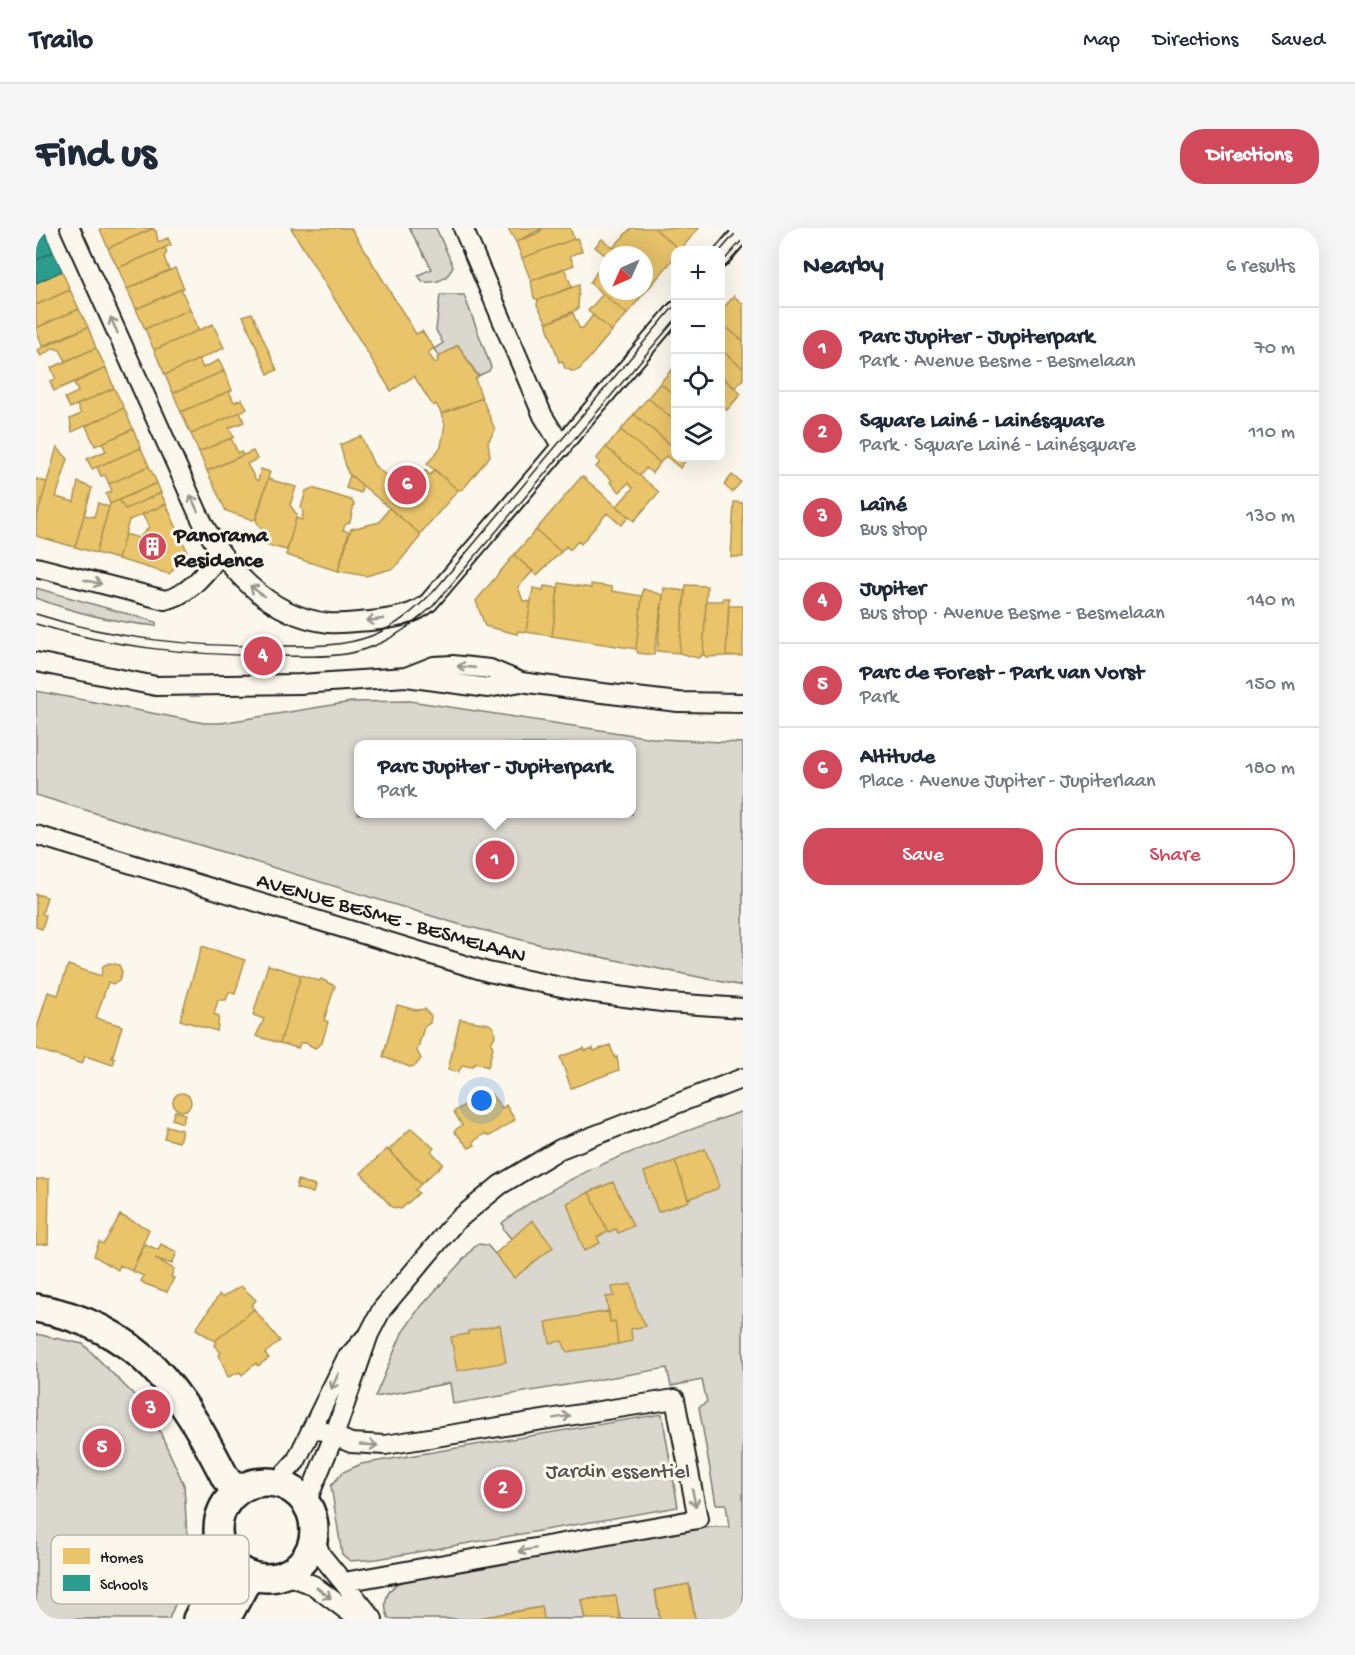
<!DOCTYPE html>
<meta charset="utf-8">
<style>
:root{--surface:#fff;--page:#f6f6f7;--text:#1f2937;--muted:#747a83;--line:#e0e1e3;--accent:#d1495b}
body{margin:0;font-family:"Gochi Hand",sans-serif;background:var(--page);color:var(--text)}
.controls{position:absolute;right:18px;top:18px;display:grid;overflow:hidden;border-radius:12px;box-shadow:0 6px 24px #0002}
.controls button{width:54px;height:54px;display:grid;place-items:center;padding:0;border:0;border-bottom:2px solid var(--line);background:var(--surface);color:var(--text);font:30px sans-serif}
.compass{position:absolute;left:563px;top:18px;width:54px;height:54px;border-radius:50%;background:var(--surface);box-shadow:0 6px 24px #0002;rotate:225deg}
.you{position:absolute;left:446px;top:873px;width:21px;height:21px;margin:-15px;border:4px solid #fff;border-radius:50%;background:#1a73e8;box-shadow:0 0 0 9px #1a73e833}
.badge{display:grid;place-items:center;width:39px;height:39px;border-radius:50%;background:var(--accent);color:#fff;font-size:20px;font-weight:700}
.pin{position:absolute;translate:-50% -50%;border:3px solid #fff;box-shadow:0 2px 6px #0006}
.popup{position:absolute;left:318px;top:512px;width:282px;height:78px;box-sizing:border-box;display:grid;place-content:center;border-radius:12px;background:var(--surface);filter:drop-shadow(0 2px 4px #0005);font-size:20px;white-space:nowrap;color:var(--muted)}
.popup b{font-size:22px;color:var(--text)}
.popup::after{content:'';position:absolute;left:50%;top:100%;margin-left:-12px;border:12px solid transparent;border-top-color:var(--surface)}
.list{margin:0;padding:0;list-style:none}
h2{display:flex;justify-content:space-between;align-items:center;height:78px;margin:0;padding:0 24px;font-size:26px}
h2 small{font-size:20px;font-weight:400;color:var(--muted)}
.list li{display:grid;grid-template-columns:39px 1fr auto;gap:18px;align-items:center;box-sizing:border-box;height:84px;padding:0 24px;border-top:2px solid var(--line)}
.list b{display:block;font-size:22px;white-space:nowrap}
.list p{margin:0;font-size:20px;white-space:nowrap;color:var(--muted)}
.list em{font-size:20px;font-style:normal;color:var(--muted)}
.actions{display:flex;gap:12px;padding:18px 24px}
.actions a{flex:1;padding:14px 0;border:2px solid var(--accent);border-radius:24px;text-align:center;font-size:21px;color:var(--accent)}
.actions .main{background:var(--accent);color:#fff}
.icon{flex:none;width:33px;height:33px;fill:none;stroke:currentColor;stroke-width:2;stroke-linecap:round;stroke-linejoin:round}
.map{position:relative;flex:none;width:707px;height:1391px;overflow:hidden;border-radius:24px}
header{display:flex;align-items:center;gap:36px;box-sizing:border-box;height:84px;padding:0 30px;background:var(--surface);border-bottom:2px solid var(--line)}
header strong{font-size:28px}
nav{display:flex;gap:33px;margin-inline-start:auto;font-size:21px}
.intro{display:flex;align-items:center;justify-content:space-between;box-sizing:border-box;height:144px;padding:0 36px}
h1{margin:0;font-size:42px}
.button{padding:15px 27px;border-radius:24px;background:var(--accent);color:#fff;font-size:21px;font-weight:700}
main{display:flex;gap:36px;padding:0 36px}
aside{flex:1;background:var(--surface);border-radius:24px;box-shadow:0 6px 24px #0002}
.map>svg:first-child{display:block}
.green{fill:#dad7ce;stroke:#7b7a75;stroke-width:1.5;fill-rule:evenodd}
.homes{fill:#e9c46a;stroke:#ac9253;stroke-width:1.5}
.schools{fill:#2a9d8f;stroke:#26766c;stroke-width:1.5}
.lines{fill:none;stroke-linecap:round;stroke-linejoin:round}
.minor-casing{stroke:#1c1c1c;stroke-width:22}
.secondary-casing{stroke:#1c1c1c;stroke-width:32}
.minor{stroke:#fbf7ec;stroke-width:18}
.secondary{stroke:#fbf7ec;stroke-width:27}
.tram{stroke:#1c1c1c;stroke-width:1.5}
.oneway{stroke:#97948e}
.labels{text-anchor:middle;stroke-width:6;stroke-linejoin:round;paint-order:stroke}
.poi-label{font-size:22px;font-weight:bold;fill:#1c1c1c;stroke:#fbf7ec;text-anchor:start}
.street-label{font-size:22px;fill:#1c1c1c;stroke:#fbf7ec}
.park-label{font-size:22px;fill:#555451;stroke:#fbf7ec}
.key{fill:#fbf7ec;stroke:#b8b5ae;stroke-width:1.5}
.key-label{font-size:16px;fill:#1c1c1c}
</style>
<header>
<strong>Trailo</strong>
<nav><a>Map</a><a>Directions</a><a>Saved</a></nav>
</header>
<div class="intro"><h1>Find us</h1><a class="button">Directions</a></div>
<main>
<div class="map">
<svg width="707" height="1391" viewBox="0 0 707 1391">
<rect width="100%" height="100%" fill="#fbf7ec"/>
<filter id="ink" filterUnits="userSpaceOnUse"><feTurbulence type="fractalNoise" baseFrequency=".0167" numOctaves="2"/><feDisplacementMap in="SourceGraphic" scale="12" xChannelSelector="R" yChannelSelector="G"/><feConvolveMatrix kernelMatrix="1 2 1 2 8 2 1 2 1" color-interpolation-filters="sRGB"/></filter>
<g filter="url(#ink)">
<path class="green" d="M 373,0 L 400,0 L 417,38 C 412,52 401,55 387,54 L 382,47 L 396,41 Z
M 404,67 L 428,67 L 455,139 L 453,143 L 442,148 L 422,117 L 403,129 L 398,121 L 407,115 L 400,102 Z
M 0,360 L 120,394 L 120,398 C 78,394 39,385 0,370 Z
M 0,463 L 168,495 L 185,495 L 315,474 L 374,473 L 623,511 L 707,515 L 707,758 L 506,717 L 422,696 L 0,567 ZM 322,516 L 596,516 L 596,586 L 322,586 Z
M 707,883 L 707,1391 L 659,1391 L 653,1356 L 619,1362 L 624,1391 L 584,1391 L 579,1368 L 545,1372 L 549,1391 L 508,1391 L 506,1379 L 437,1391 L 353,1391 C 345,1374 351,1361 367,1351 L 675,1299 L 693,1299 L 690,1276 L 680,1276 L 663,1179 L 671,1174 L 666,1152 L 635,1158 L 631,1140 L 417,1176 L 414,1155 L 339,1169 L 366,1105 L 382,1082 L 441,1016 L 451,1017 L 459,1026 L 476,1012 L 468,1002 L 466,995 C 536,940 624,913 707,883 Z
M 0,1106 L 47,1116 L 115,1184 L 148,1257 L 153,1342 L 133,1391 L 0,1391 Z
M 626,1186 L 642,1279 L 341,1331 L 314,1333 L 306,1326 L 295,1258 L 307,1244 L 325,1236 Z"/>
<path class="homes" d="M 67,0 L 118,0 L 72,20 L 64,1 Z
M 255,0 L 315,0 L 380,106 L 386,103 L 398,120 L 392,125 L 399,135 L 402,133 L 401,130 L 422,117 L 442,149 L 439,151 L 446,170 L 406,186 L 400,176 L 397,178 L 378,148 L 355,163 Z
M 472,0 L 507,0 L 480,14 Z
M 507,0 L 534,0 L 538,11 L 486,30 L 480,14 L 502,5 Z
M 595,0 L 618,0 L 644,22 L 640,22 L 640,28 L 618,54 L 608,46 L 608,27 L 586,27 L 577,20 Z
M 618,0 L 663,0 L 644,22 Z
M 116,1 L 120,3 L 122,14 L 132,10 L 135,17 L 82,40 L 72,20 Z
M 541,10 L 546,23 L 534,28 L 538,37 L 495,53 L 486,30 Z
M 566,11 L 586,27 L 572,27 L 572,43 L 564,36 L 570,28 L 559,19 Z
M 129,20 L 131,24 L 128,29 L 133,42 L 91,61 L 82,40 Z
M 565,37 L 572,43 L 572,63 L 596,63 L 604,70 L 591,86 L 554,55 Z
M 139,40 L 148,60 L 100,81 L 91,61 Z
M 528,40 L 536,59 L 502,72 L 498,70 L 495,53 Z
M 26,43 L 34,62 L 0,77 L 0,55 Z
M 608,46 L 618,54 L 604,70 L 596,63 L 608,63 Z
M 543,57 L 542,81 L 511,95 L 501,77 L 502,72 Z
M 145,61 L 154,81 L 109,101 L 100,81 Z
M 34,62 L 43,81 L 0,100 L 0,77 Z
M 567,66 L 591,86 L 576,103 L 552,83 Z
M 698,68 L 707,76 L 707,113 L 684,94 L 684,84 Z
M 43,81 L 52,99 L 6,118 L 0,100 Z
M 154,81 L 163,102 L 118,122 L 109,101 Z
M 216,85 L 241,142 L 232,146 L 207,88 Z
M 537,85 L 543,100 L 547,100 L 557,87 L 576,103 L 544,141 L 538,144 L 529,140 L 526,133 L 523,134 L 511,98 L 511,95 Z
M 684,94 L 707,113 L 707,140 L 684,121 Z
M 177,96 L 188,120 L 129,147 L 118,122 Z
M 52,99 L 60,120 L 30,133 L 24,122 L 18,120 L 5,128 L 1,122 Z
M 60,120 L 70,140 L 18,163 L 14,153 L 20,151 L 15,140 Z
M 684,121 L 707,140 L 707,151 L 699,160 L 684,147 Z
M 163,131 L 167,140 L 183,132 L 188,143 L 137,165 L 129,147 Z
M 639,138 L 640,139 L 640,168 L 624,155 Z
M 70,140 L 78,160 L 34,180 L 29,170 L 42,164 L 38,155 Z
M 188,143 L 196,162 L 145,184 L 137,165 Z
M 684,147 L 705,166 L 691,182 L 684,177 Z
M 624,155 L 640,168 L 640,194 L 612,170 Z
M 78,160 L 88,180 L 36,204 L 34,191 L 45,186 L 41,177 Z
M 193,163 L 198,174 L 206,171 L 211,181 L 155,206 L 145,184 Z
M 446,170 L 459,202 L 452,214 L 454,228 L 427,261 L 422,262 L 391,236 L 405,219 L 409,196 L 405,186 Z
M 612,170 L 640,194 L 640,215 L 636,218 L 598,186 Z
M 88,180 L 97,201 L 59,218 L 50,198 Z
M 204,184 L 208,194 L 193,200 L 198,209 L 163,224 L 155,206 Z
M 598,186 L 640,221 L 640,230 L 651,231 L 644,240 L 630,228 L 624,235 L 585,202 Z
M 97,201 L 105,220 L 56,241 L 51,231 L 70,223 L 66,215 Z
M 585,202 L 624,235 L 616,245 L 610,240 L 604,248 L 570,219 Z
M 325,208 L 338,237 L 361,257 L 376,238 L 386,247 L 389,242 L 394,247 L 399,242 L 422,262 L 384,306 L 312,245 L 304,217 Z
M 195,210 L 202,225 L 205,224 L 207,227 L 171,243 L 163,224 Z
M 21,219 L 32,231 L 20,269 L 38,274 L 42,254 L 56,260 L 39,319 L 0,308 L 0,292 Z
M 570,219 L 623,264 L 598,293 L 581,278 L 597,260 L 592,255 L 584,264 L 574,254 L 576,252 L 560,239 L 564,234 L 560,231 Z
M 105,220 L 113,238 L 73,256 L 69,247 L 65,248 L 61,239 Z
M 217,223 L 221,231 L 211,236 L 220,252 L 222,253 L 225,241 L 234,244 L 220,290 L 217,292 L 190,283 L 171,243 Z
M 113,238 L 121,255 L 74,276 L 70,266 L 76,263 L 73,256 Z
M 314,247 L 326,257 L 325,265 L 310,260 Z
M 696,247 L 705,254 L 696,264 L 688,257 Z
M 546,248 L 593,289 L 585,297 L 571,285 L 545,316 L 542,313 L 534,322 L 530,318 L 525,324 L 500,302 Z
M 0,251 L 11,254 L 0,292 Z
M 232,251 L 260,259 L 254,277 L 261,287 L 251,322 L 231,317 L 227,311 L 229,302 L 224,300 L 220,292 Z
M 121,255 L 125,265 L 89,281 L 83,272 Z
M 276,260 L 315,272 L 318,276 L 314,294 L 309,297 L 307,302 L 313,304 L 302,343 L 250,327 L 260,290 L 266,292 L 267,284 L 265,280 L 270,263 Z
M 125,265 L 130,276 L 93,292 L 82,331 L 60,325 L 74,276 L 83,272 L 89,281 Z
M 698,274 L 707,275 L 707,329 L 695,329 Z
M 62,275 L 73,279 L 60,325 L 39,319 L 48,287 L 58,289 Z
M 130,276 L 152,325 L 133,346 L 82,331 L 89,306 L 103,310 L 113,299 L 106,286 Z
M 353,280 L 384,306 L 384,309 L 358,340 L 330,348 L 302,343 L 315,301 L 344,294 Z
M 500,302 L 525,324 L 501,347 L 478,327 Z
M 478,327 L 497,343 L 482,359 L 487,373 L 495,374 L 490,404 L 482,403 L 481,406 L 449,398 L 440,373 Z
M 523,355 L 555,360 L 555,356 L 576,359 L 576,363 L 606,368 L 600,421 L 516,408 Z
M 650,357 L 671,358 L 667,427 L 662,430 L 643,425 Z
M 508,358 L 522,360 L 516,408 L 490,404 L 497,360 L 507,362 Z
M 628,360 L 649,363 L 643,425 L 621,423 Z
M 607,361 L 627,367 L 618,427 L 602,425 L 600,421 Z
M 687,370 L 693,370 L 690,428 L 670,429 L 667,425 L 670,373 L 687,373 Z
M 693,378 L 707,378 L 707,428 L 690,428 Z
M 0,666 L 11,669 L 6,686 L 10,687 L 6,701 L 0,699 Z
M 166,718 L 209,732 L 199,766 L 193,764 L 190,772 L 182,772 L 178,786 L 183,788 L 181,803 L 144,792 Z
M 73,735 L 83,737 L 86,744 L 83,753 L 77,756 L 72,754 L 60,790 L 86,798 L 76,830 L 79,830 L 77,837 L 49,828 L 46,836 L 0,821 L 0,803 L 12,764 L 22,767 L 32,737 L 65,748 L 67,738 Z
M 232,737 L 265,747 L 244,815 L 220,808 L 228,791 L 217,787 Z
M 265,747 L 283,753 L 285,751 L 299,758 L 288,792 L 292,794 L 286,815 L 279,820 L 270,815 L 264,815 L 262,820 L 244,815 Z
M 361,777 L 380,782 L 389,781 L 395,788 L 394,795 L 388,799 L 381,823 L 385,831 L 379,838 L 374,839 L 347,829 Z
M 424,791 L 453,796 L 458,800 L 459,808 L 455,815 L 457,819 L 452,839 L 440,835 L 435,839 L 427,837 L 422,844 L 412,842 Z
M 574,817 L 579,830 L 581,829 L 583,842 L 535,860 L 524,829 L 548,820 L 549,823 L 557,820 L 558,823 Z
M137 874a9 9 0 1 1 18 0a9 9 0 1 1-18 0Z
M 455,866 L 466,880 L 470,877 L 479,892 L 454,908 L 448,906 L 437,914 L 439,917 L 433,920 L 418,903 L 426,897 L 418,884 L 431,875 L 434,880 Z
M 139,883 L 149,886 L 146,895 L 136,891 Z
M 131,898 L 146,902 L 143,914 L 128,910 Z
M 375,900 L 398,920 L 395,923 L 407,936 L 385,956 L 353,922 Z
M 351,921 L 385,956 L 379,962 L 383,965 L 365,981 L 356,979 L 325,945 Z
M 669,921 L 683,957 L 681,961 L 652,971 L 639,933 Z
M 639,933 L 653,973 L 622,984 L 608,944 Z
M 0,951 L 13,951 L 12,1016 L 0,1017 Z
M 262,952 L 279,958 L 277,965 L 260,960 Z
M 577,954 L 597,998 L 582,1005 L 580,1001 L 572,1004 L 553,964 Z
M 553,964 L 572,1004 L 561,1009 L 564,1015 L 548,1023 L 531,975 Z
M 84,987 L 113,1001 L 96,1043 L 84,1037 L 82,1042 L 58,1028 L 63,1014 L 67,1016 L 71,1011 Z
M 496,992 L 517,1019 L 478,1050 L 459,1026 Z
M 109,1016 L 122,1022 L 125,1016 L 141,1024 L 136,1036 L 119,1030 L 138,1041 L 135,1049 L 138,1050 L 131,1064 L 109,1056 L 105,1053 L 108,1048 L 96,1043 Z
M 595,1056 L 600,1079 L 610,1098 L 595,1101 L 596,1113 L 582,1116 L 579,1093 L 574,1094 L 570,1069 L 578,1068 L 576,1059 Z
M 205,1058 L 220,1072 L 215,1078 L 218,1081 L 179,1113 L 160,1101 L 183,1067 L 187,1069 Z
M 218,1081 L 244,1113 L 229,1125 L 233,1130 L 222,1138 L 220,1135 L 206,1147 L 204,1144 L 192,1149 L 183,1127 L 185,1125 L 178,1117 L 181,1115 L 179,1113 Z
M 573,1083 L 574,1094 L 579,1093 L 582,1116 L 531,1124 L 526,1113 L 514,1115 L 510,1094 Z
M 464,1097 L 470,1134 L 421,1143 L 415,1109 L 432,1106 L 432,1103 Z
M 653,1356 L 659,1391 L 624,1391 L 619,1362 Z
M 580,1368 L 584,1391 L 549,1391 L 545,1372 Z
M 506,1379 L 508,1391 L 437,1391 Z"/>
<path class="schools" d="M 0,0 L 7,0 L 17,24 L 0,32 Z
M 17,24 L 26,43 L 0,55 L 0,32 Z"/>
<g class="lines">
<defs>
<path id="minor" d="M 34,0 L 162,285 C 187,338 231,388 293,395 C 306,396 320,394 334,393 C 354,391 378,388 393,374 L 640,83
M 427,0 L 507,188 L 526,219
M 684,30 L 707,3
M 0,339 L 129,372 C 153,367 169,345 184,327
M 0,434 L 120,458 L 264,456 L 370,449 L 452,460 L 485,454
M 370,449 L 398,438 L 416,437 L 454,441 L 485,454 L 558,464 L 642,474 L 707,475
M 0,607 L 452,744 L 545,763 L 633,775 L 707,780
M 278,1199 L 315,1215 L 349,1217 L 639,1171 L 662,1291 L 308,1354
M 240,1255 L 260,1233 L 310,1131 L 329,1110
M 270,1275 L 298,1208 L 333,1106 L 346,1081 L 419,994 L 464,957 L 524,921 L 707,850
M 278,1309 L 285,1327 L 337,1391
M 250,1347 L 277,1357 L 322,1391"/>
<path id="secondary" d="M 0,1080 C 104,1098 145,1163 190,1251 L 202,1263
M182 1302a48 48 0 1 1 96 0a48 48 0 1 1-96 0Z
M 161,1391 L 192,1332
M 190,1391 L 214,1347"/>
</defs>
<use href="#minor" class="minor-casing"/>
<use href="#secondary" class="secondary-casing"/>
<use href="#minor" class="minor"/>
<use href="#secondary" class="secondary"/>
<path class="tram" d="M 684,23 L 704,0
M 684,37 L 707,11
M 0,386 C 80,412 161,419 244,418 C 275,418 306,419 335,408 C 361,398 379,382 398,363 L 640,76
M 0,396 C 78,420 156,427 238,428 C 263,428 291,430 315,425 C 348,418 373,400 397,378 L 640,91"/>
</g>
<defs><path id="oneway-shaft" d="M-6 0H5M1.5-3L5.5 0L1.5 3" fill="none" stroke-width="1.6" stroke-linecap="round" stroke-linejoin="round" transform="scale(1.5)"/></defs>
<g class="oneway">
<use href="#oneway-shaft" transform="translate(78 97) rotate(-114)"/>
<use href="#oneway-shaft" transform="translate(158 275) rotate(-114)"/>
<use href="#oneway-shaft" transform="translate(57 354) rotate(14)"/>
<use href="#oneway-shaft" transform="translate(221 363) rotate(-143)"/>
<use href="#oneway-shaft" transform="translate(339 392) rotate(172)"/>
<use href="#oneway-shaft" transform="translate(430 439) rotate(-175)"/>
<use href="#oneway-shaft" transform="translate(299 1153) rotate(115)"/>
<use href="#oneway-shaft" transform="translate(526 1189) rotate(-9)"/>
<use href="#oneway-shaft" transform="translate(333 1217) rotate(3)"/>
<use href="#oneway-shaft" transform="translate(658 1270) rotate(79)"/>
<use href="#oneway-shaft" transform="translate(491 1322) rotate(170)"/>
<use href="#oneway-shaft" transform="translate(288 1365) rotate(37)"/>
</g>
</g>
<defs>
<symbol id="building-disc" viewBox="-11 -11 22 22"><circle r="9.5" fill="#d1495b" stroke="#fbf7ec"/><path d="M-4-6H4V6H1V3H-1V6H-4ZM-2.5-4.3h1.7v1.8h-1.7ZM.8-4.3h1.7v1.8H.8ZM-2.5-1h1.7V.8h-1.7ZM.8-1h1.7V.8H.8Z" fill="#fff"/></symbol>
</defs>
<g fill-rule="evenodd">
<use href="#building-disc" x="100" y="302" width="33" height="33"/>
</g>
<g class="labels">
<g class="poi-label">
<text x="138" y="313">Panorama<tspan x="138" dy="25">Residence</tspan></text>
</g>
<g class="street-label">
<text transform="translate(356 688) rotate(16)" y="8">AVENUE BESME - BESMELAAN</text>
</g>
<g class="park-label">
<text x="582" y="1249">Jardin essentiel</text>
</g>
</g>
<rect x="15" y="1307" width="198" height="69" rx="9" class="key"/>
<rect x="27" y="1320" width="27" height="16" fill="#e9c46a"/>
<rect x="27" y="1347" width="27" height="16" fill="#2a9d8f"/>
<g class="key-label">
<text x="64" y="1334">Homes</text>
<text x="64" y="1361">Schools</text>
</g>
</svg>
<div class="controls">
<button>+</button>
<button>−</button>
<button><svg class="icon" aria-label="locate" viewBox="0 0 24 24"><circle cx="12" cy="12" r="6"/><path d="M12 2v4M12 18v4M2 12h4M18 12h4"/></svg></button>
<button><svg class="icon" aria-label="layers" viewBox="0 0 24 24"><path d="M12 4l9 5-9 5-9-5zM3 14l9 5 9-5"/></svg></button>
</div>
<svg class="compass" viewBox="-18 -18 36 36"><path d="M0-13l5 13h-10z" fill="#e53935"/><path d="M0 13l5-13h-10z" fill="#747a83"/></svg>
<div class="you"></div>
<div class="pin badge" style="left:459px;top:632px">1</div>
<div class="popup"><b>Parc Jupiter - Jupiterpark</b>Park</div>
<div class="pin badge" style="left:467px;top:1261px">2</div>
<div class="pin badge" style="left:115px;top:1181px">3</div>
<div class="pin badge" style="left:227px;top:428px">4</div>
<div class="pin badge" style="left:66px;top:1220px">5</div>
<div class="pin badge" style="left:371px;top:257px">6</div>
</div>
<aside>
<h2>Nearby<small>6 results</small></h2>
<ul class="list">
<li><span class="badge">1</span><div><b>Parc Jupiter - Jupiterpark</b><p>Park · Avenue Besme - Besmelaan</p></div><em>70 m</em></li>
<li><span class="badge">2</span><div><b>Square Lainé - Lainésquare</b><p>Park · Square Lainé - Lainésquare</p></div><em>110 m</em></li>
<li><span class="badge">3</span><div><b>Laîné</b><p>Bus stop</p></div><em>130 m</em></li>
<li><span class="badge">4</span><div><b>Jupiter</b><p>Bus stop · Avenue Besme - Besmelaan</p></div><em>140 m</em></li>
<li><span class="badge">5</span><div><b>Parc de Forest - Park van Vorst</b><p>Park</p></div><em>150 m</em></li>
<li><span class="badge">6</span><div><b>Altitude</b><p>Place · Avenue Jupiter - Jupiterlaan</p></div><em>180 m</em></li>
</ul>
<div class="actions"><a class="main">Save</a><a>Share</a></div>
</aside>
</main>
